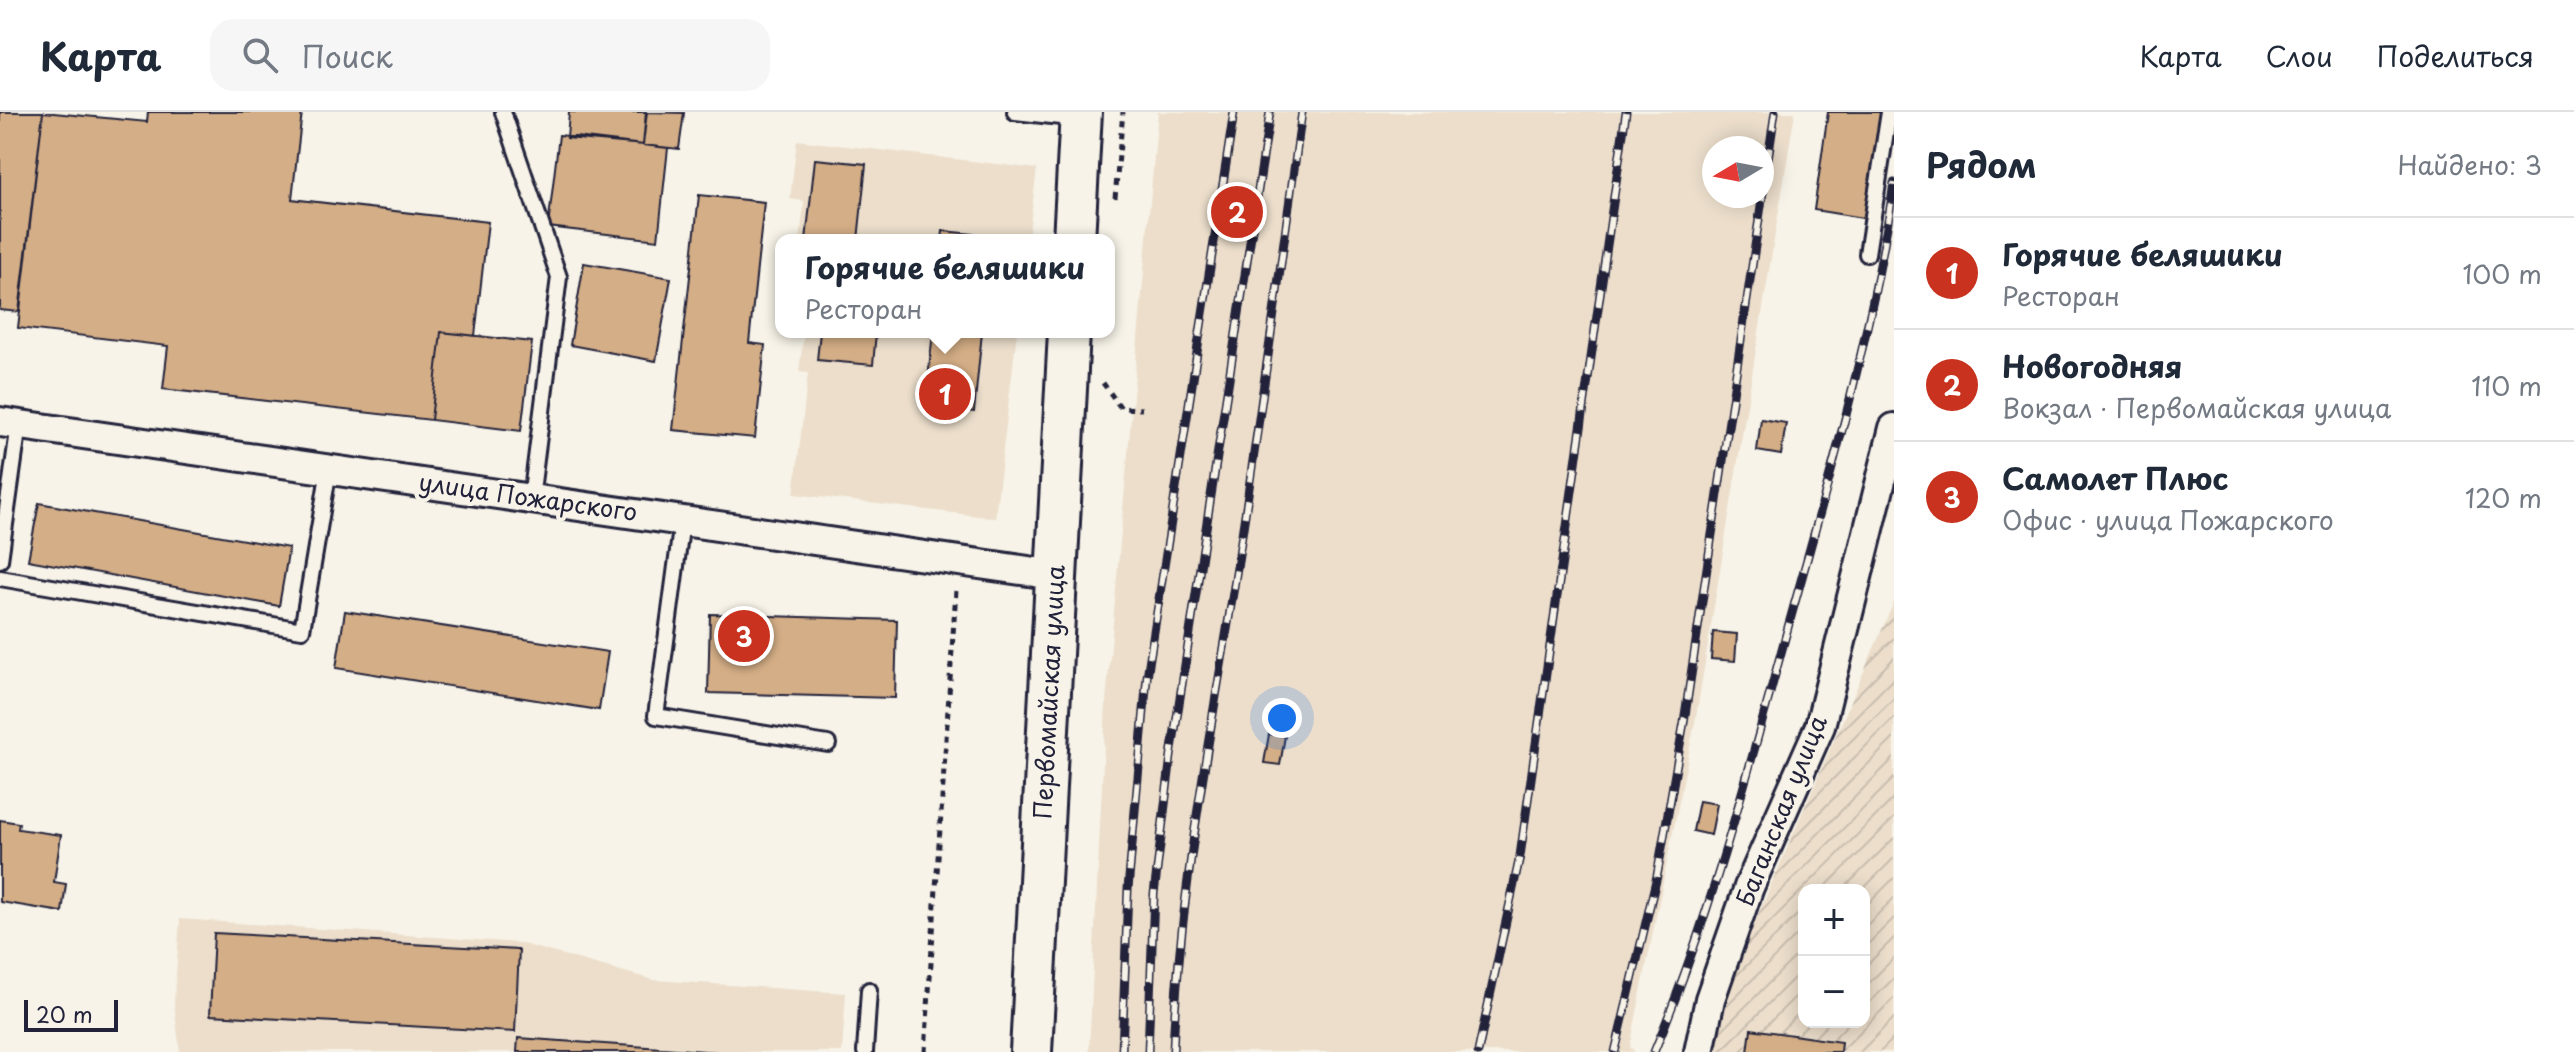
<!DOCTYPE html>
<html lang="ru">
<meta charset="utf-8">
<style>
:root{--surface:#fff;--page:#f6f6f7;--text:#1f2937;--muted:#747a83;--line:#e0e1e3;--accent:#c8321e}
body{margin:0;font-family:"Playpen Sans",sans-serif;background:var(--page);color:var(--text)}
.controls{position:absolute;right:24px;bottom:24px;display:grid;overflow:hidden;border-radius:16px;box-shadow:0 4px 20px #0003}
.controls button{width:72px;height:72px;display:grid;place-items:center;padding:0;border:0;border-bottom:2px solid var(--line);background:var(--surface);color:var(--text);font:40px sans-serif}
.compass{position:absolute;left:1702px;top:24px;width:72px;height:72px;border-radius:50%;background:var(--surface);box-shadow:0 4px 20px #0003;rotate:260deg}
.scale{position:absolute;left:24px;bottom:20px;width:94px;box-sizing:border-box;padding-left:8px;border:4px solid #22223b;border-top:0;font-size:22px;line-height:28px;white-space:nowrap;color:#22223b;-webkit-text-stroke:6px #f7f3e8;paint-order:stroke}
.you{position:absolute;left:1282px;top:606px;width:28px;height:28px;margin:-20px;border:6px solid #fff;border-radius:50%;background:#1a73e8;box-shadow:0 0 0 12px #1a73e833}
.badge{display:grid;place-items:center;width:52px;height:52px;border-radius:50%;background:var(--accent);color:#fff;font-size:26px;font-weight:700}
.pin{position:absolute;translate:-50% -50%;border:4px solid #fff;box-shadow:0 2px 8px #0006}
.popup{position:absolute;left:775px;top:122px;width:340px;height:104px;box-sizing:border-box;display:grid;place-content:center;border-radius:16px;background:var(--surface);filter:drop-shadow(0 2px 6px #0005);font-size:26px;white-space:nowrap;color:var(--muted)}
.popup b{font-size:30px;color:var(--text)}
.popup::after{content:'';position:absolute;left:50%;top:100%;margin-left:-16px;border:16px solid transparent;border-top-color:var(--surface)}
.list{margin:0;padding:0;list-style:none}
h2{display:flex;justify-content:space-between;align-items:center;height:104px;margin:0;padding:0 32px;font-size:34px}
h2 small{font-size:26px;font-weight:400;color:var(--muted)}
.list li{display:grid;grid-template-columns:52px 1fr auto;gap:24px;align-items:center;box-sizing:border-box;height:112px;padding:0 32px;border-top:2px solid var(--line)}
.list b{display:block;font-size:30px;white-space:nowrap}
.list p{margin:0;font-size:26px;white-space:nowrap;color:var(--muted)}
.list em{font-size:26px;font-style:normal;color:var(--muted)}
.icon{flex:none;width:44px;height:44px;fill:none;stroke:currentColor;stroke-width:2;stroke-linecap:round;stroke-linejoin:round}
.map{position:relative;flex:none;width:1894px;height:940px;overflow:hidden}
header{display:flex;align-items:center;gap:48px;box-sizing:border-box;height:112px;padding:0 40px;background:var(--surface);border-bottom:2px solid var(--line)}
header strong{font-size:38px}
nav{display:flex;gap:44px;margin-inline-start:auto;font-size:28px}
.search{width:560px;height:72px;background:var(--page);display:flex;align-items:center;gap:20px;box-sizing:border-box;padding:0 28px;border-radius:24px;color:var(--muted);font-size:30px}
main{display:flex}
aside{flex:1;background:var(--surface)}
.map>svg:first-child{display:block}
.built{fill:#ecdecb;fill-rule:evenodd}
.industrial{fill:url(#industrial-furrows);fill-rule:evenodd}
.building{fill:#d4ae86;stroke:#22223b;stroke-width:2}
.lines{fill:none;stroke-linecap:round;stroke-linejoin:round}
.lane-casing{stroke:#22223b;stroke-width:20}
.street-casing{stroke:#22223b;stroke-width:34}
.secondary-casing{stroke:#22223b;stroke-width:46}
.path{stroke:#22223b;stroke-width:5;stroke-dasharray:6 6;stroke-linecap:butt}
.lane{stroke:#f7f3e8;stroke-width:14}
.street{stroke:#f7f3e8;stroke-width:28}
.secondary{stroke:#f7f3e8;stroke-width:40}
.rail-casing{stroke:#22223b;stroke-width:9}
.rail{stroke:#f7f3e8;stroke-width:6;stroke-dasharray:18;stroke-linecap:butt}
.labels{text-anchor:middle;stroke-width:8;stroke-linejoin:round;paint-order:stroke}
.street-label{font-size:24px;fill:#22223b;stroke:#f7f3e8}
</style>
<header>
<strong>Карта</strong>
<div class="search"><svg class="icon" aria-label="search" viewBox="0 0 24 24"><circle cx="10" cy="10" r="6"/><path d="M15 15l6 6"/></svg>Поиск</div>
<nav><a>Карта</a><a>Слои</a><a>Поделиться</a></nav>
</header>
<main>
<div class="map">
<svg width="1894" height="940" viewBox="0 0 1894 940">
<defs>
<pattern id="industrial-furrows" width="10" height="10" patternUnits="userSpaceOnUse" patternTransform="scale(2)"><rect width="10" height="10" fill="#ecdecb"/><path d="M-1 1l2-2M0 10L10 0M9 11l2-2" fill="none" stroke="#cabeaf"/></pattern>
</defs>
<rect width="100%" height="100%" fill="#f7f3e8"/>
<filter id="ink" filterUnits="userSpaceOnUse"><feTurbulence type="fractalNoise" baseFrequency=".0125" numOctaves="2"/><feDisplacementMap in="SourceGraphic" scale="16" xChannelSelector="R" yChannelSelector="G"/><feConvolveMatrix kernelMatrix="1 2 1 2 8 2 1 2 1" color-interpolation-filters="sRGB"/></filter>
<g filter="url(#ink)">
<path class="built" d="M 1158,0 L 1795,0 L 1696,605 L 1630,935 L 1635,940 L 1089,940 L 1106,590 ZM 1714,36 L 1762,36 L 1762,84 L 1714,84 Z
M 797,28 L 1037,57 L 1028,128 L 800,128 L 804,89 L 790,87 Z
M 804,220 L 1017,220 L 995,406 L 794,382 L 808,261 L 799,260 Z
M 180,807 L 519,831 L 654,868 L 846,881 L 842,940 L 180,940 L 174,891 Z"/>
<path class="industrial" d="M 1894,490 L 1894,940 L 1711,940 L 1717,897 ZM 1804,778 L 1864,778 L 1864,910 L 1804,910 Z"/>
<path class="building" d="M 0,0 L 43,0 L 19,200 L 0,198 Z
M 43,0 L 147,10 L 148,0 L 302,0 L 292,87 L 488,110 L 475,224 L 441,220 L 431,308 L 163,277 L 168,234 L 18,216 Z
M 569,0 L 646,0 L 643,33 L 567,26 Z
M 647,0 L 684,1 L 679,37 L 643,33 Z
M 1828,0 L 1885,0 L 1869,107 L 1814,98 Z
M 559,23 L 668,36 L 658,128 L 548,115 Z
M 815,47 L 866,52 L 858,128 L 806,128 Z
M 699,83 L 764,90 L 749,231 L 765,233 L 755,326 L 673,318 Z
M 943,119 L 992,124 L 991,128 L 942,128 Z
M 584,151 L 671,166 L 656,249 L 570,233 Z
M 441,220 L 532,230 L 521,319 L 431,308 Z
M 820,220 L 876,220 L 873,253 L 817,248 Z
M 933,220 L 982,220 L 974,300 L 925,295 Z
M 1761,307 L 1786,311 L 1781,343 L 1757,339 Z
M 39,391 L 289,436 L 279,494 L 28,448 Z
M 345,499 L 608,540 L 599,598 L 336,556 Z
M 710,502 L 897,508 L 895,586 L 708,581 Z
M 1713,520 L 1737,522 L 1735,549 L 1711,547 Z
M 1269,622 L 1285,624 L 1280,653 L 1264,651 Z
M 1699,689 L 1717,692 L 1711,723 L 1693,719 Z
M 0,708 L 19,711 L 18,717 L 61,723 L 54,770 L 66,772 L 62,800 L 0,790 Z
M 214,821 L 519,838 L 515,920 L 210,903 Z
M 1751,917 L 1841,930 L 1840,940 L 1748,940 Z
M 518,926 L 719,940 L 517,940 Z"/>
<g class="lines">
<defs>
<path id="lane" d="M 503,0 L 559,165 L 531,387
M 1015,0 L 1080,7
M 1867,142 L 1889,0
M 682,409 L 656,604 L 828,632
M 0,448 L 19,312
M 0,466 L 302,518 L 329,357
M 865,940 L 869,878"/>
<path id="street" d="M 0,310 L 1056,463
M 1699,940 L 1710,887 L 1749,775 L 1820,614 L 1894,316"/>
<path id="secondary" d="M 1074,128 L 1081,0
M 1031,940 L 1069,220"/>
</defs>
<use href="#lane" class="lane-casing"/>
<use href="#street" class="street-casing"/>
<use href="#secondary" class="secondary-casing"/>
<path class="path" d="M 1115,86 L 1123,0
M 1109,151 L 1110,136
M 1103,271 L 1121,296 L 1142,297
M 925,940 L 956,478"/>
<use href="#lane" class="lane"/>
<use href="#street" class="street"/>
<use href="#secondary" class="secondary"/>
<defs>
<path id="rail" d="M 1122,940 L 1128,777 L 1147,565 L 1234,0
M 1148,940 L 1154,782 L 1171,644 L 1270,0
M 1173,940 C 1179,776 1213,611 1238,449 C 1261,299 1281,150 1302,0
M 1478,940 L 1520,744 L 1626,0
M 1615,940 L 1657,764 L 1684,610 L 1775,0
M 1654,940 C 1711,804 1748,660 1787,519 C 1828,371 1872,223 1894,71"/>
</defs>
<use href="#rail" class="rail-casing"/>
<use href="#rail" class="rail"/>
</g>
</g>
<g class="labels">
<g class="street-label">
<text transform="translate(528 386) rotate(8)" y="8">улица Пожарского</text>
<text transform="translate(1050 580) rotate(-87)" y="8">Первомайская улица</text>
<text transform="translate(1782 699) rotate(-68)" y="8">Баганская улица</text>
</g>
</g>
</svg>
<div class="controls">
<button>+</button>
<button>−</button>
</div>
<svg class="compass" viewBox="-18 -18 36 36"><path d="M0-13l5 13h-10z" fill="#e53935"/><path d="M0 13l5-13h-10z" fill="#747a83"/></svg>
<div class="scale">20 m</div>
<div class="you"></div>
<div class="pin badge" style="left:945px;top:282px">1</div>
<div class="popup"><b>Горячие беляшики</b>Ресторан</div>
<div class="pin badge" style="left:1237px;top:100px">2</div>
<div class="pin badge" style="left:744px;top:524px">3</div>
</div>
<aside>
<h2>Рядом<small>Найдено: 3</small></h2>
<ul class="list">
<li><span class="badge">1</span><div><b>Горячие беляшики</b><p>Ресторан</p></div><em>100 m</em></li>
<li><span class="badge">2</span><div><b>Новогодняя</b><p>Вокзал · Первомайская улица</p></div><em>110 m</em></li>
<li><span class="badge">3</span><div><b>Самолет Плюс</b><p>Офис · улица Пожарского</p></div><em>120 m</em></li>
</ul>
</aside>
</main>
